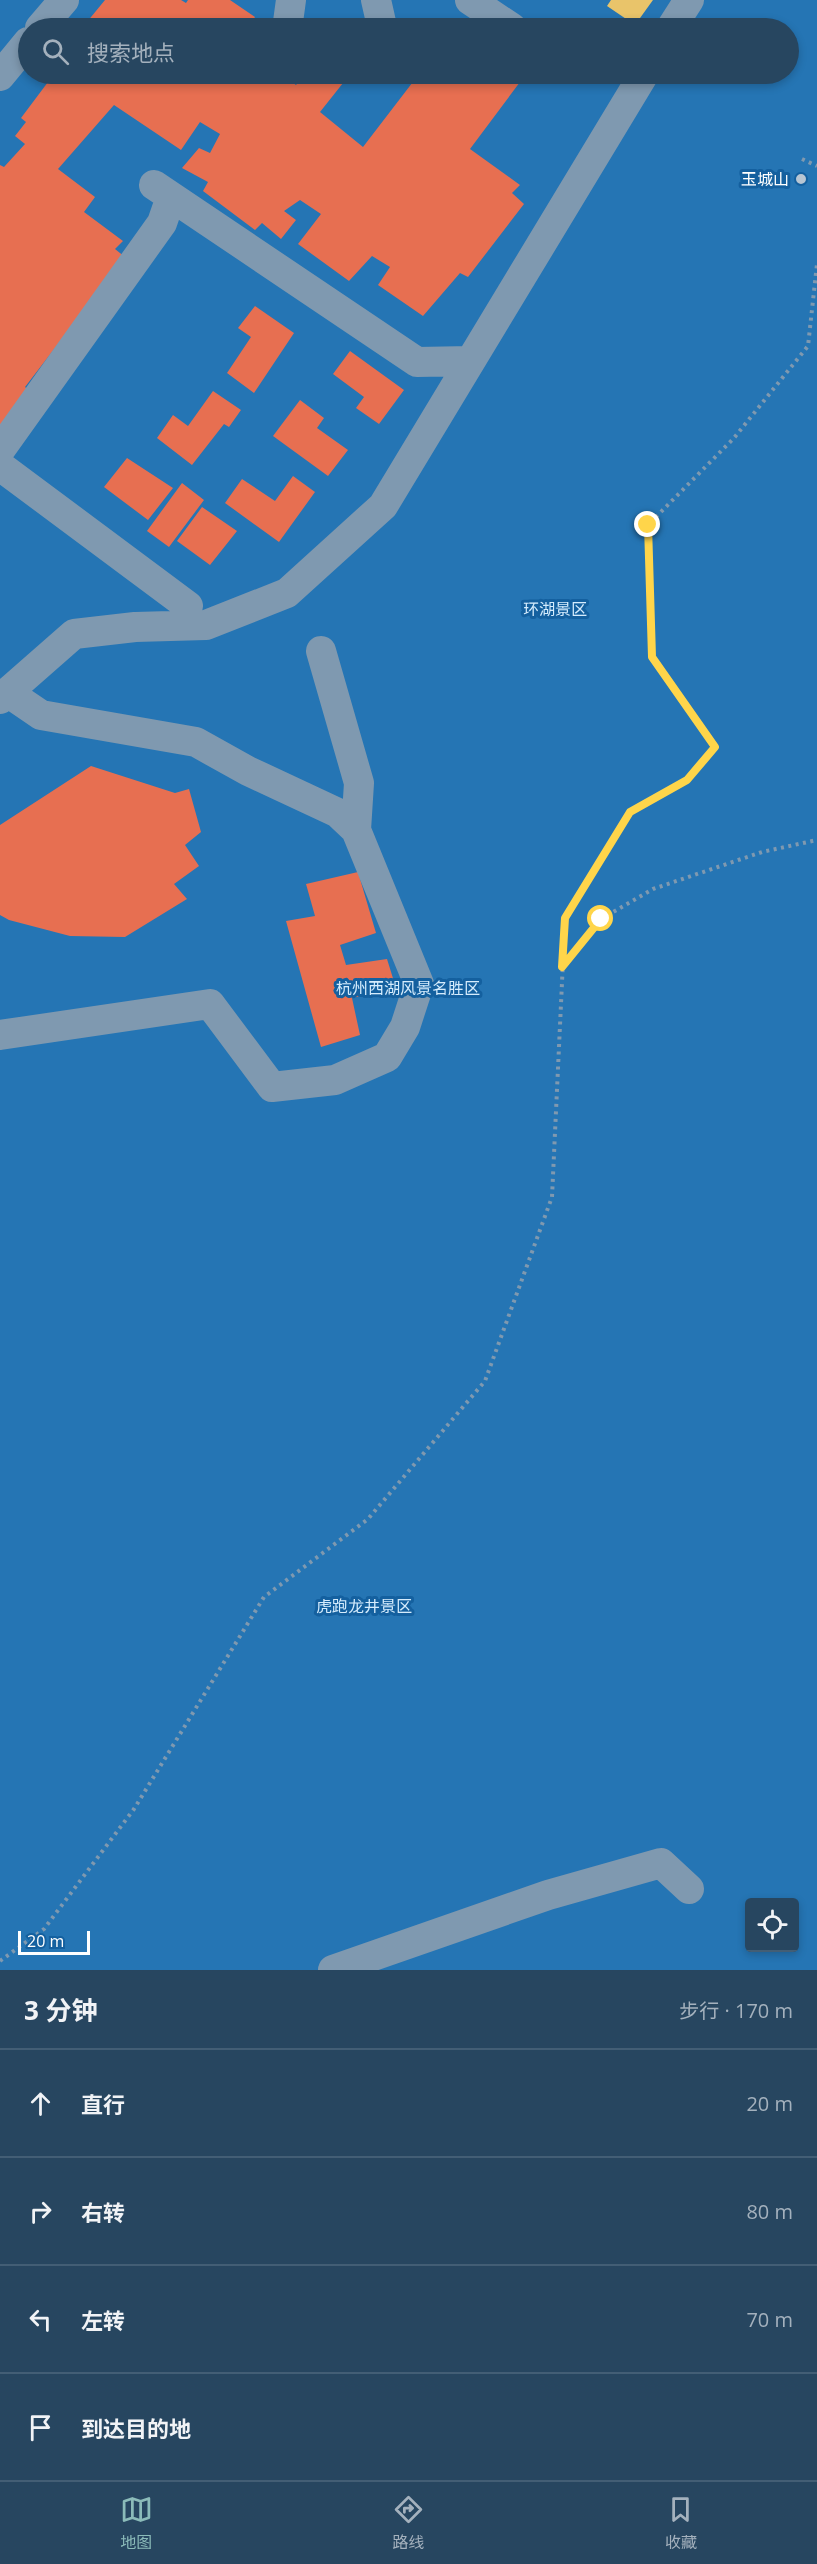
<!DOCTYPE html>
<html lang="zh">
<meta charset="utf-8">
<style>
:root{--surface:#274660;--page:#2f4d66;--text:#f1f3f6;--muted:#a4b1bd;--line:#435e75;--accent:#8bbbb9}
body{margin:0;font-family:"Open Sans","Noto Sans SC",sans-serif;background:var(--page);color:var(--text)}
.controls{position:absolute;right:18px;bottom:18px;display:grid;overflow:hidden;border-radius:6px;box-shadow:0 3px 9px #0003}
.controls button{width:54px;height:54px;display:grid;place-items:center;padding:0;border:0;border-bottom:2px solid var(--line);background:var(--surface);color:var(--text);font:30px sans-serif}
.scale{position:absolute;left:18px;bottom:15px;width:72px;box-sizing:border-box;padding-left:6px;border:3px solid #fff;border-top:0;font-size:16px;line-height:21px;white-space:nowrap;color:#fff;-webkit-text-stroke:4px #14609f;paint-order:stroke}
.stop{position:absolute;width:18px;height:18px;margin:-14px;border:4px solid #ffd54a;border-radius:50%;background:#fff}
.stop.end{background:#ffd54a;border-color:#fff;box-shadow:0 2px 6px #0008}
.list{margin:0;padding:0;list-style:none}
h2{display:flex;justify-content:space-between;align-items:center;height:78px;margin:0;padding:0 24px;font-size:26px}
h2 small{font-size:20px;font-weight:400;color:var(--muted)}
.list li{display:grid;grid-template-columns:39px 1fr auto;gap:18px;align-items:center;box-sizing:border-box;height:108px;padding:0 24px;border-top:2px solid var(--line)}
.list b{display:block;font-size:22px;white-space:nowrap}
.list em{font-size:20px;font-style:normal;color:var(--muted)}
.icon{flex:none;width:33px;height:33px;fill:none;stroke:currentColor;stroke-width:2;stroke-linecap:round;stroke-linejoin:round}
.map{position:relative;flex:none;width:817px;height:1970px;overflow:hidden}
.search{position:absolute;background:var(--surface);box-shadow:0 3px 9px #0003;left:18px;right:18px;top:18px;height:66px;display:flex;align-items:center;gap:15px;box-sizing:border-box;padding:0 21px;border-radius:33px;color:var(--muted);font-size:22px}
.sheet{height:510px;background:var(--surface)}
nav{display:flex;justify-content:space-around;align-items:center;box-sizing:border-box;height:84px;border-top:2px solid var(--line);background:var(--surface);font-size:16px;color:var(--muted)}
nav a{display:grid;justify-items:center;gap:3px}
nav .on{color:var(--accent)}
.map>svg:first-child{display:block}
.green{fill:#2575b4;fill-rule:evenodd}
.homes{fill:#e9c46a}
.shops{fill:#e76f51}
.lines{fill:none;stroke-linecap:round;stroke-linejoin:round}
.path{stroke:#7f99b0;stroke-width:4;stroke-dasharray:3 4.5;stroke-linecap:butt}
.minor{stroke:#7f99b0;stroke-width:30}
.route{stroke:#ffd54a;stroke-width:8}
.poi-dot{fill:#b8c6d3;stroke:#14609f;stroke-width:2}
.labels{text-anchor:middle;stroke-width:6;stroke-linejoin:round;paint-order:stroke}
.poi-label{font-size:16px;fill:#fff;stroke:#14609f;text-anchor:end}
.park-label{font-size:16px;fill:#d5ecfd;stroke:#14609f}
</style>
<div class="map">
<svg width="817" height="1970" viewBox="0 0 817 1970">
<rect width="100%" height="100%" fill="#345d80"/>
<path class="green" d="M 0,0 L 817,0 L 817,1970 L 0,1970 ZM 28,28 L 788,28 L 788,74 L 28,74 ZM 750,1902 L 794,1902 L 794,1948 L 750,1948 Z"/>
<path class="homes" d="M 611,0 L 653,0 L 635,25 L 607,6 Z"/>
<path class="shops" d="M 105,0 L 181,0 L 186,3 L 188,0 L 230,0 L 255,17 L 248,28 L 82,28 Z
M 54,74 L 281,74 L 296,85 L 305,74 L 342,74 L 347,78 L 320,112 L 363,147 L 419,74 L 517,74 L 523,78 L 470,149 L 520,185 L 512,193 L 524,204 L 468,277 L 460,273 L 423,316 L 378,285 L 390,267 L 372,256 L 349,281 L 298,244 L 321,214 L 300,200 L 284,211 L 296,220 L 281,239 L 262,223 L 255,230 L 203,191 L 208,182 L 182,168 L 199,148 L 210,153 L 220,134 L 200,122 L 181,150 L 114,105 L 58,169 L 95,197 L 84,212 L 123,241 L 115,249 L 125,257 L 25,387 L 36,396 L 0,438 L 0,165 L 4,167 L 25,144 L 15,136 L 26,122 L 21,118 Z
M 255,306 L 294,333 L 254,393 L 227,373 L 251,337 L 238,328 Z
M 350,351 L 404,390 L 379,424 L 356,408 L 364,397 L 333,374 Z
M 213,391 L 241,410 L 229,427 L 224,424 L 192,465 L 157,438 L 173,415 L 188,426 Z
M 300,400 L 324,418 L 317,428 L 348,450 L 328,476 L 273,436 Z
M 127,458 L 173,488 L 148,520 L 104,487 Z
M 293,476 L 315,492 L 279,542 L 225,503 L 242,479 L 275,501 Z
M 182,483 L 204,500 L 169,547 L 147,531 Z
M 202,507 L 237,531 L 210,565 L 177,541 Z
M 91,766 L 175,793 L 189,789 L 201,832 L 185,845 L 199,866 L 174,884 L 187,899 L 125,937 L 70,936 L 9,920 L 0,915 L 0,825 Z
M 358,872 L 376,933 L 340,945 L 346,965 L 387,959 L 396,988 L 352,998 L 360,1035 L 321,1047 L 286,921 L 315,916 L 306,884 Z"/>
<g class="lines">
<path class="path" d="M 802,159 L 817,166
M 563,966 L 601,919 L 653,889 L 762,852 L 817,840
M 0,1961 L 44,1929 L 134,1809 L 264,1597 L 368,1519 L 485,1381 L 552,1197 L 565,918 L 630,812 L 687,780 L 715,747 L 652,657 L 648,525 L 734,438 L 808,346 L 817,264"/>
<path class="minor" d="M 376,0 L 381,22 L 379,28
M 470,0 L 512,28
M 40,28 L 64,0
M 289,28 L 288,22 L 291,0
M 671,28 L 689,0
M 0,76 L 28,42
M 154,185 L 417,362 L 470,361
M 0,450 L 162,223 L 171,197
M 0,466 L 188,606
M 321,651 L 359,783 L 356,830
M 0,699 L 74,634 L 135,627 L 206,625 L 287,593 L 383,506 L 644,74
M 0,1035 L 210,1004 L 272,1087 L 335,1080 L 387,1057 L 405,1027 L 419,984 L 356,830 L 338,813 L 248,771 L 196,742 L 41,715 L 7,692
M 333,1970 L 548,1895 L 661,1863 L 689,1889"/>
</g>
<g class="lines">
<path class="route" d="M 601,919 L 562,967 L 565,918 L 630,812 L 687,780 L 715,747 L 652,657 L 648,525"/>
</g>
<circle class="poi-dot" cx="801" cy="179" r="6"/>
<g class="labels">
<g class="poi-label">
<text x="789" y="185">玉城山</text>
</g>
<g class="park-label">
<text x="555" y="615">环湖景区</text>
<text x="408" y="994">杭州西湖风景名胜区</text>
<text x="364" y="1612">虎跑龙井景区</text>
</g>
</g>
</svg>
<div class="controls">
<button><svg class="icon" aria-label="locate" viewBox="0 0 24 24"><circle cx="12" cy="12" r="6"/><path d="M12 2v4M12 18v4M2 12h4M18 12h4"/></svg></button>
</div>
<div class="scale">20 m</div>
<div class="stop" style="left:601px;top:919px"></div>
<div class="stop end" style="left:648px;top:525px"></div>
<div class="search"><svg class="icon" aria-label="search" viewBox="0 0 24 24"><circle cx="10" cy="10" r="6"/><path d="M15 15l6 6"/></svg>搜索地点</div>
</div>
<section class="sheet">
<h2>3 分钟<small>步行 · 170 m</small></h2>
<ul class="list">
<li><svg class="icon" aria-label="ahead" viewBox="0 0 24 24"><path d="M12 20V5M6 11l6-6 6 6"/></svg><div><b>直行</b></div><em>20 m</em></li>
<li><svg class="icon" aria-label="right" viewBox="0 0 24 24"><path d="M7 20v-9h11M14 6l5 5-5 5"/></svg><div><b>右转</b></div><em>80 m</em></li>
<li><svg class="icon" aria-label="left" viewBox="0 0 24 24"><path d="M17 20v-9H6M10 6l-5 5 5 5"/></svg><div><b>左转</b></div><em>70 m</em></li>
<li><svg class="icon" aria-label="arrive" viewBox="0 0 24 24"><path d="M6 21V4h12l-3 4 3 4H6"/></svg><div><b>到达目的地</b></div></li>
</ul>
</section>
<nav>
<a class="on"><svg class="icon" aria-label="map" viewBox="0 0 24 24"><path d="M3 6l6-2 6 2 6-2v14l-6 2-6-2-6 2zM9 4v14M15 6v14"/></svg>地图</a>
<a><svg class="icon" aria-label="directions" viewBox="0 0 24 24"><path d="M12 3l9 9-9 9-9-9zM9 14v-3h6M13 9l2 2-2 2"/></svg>路线</a>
<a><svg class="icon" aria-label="saved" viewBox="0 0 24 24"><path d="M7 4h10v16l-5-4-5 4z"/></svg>收藏</a>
</nav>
